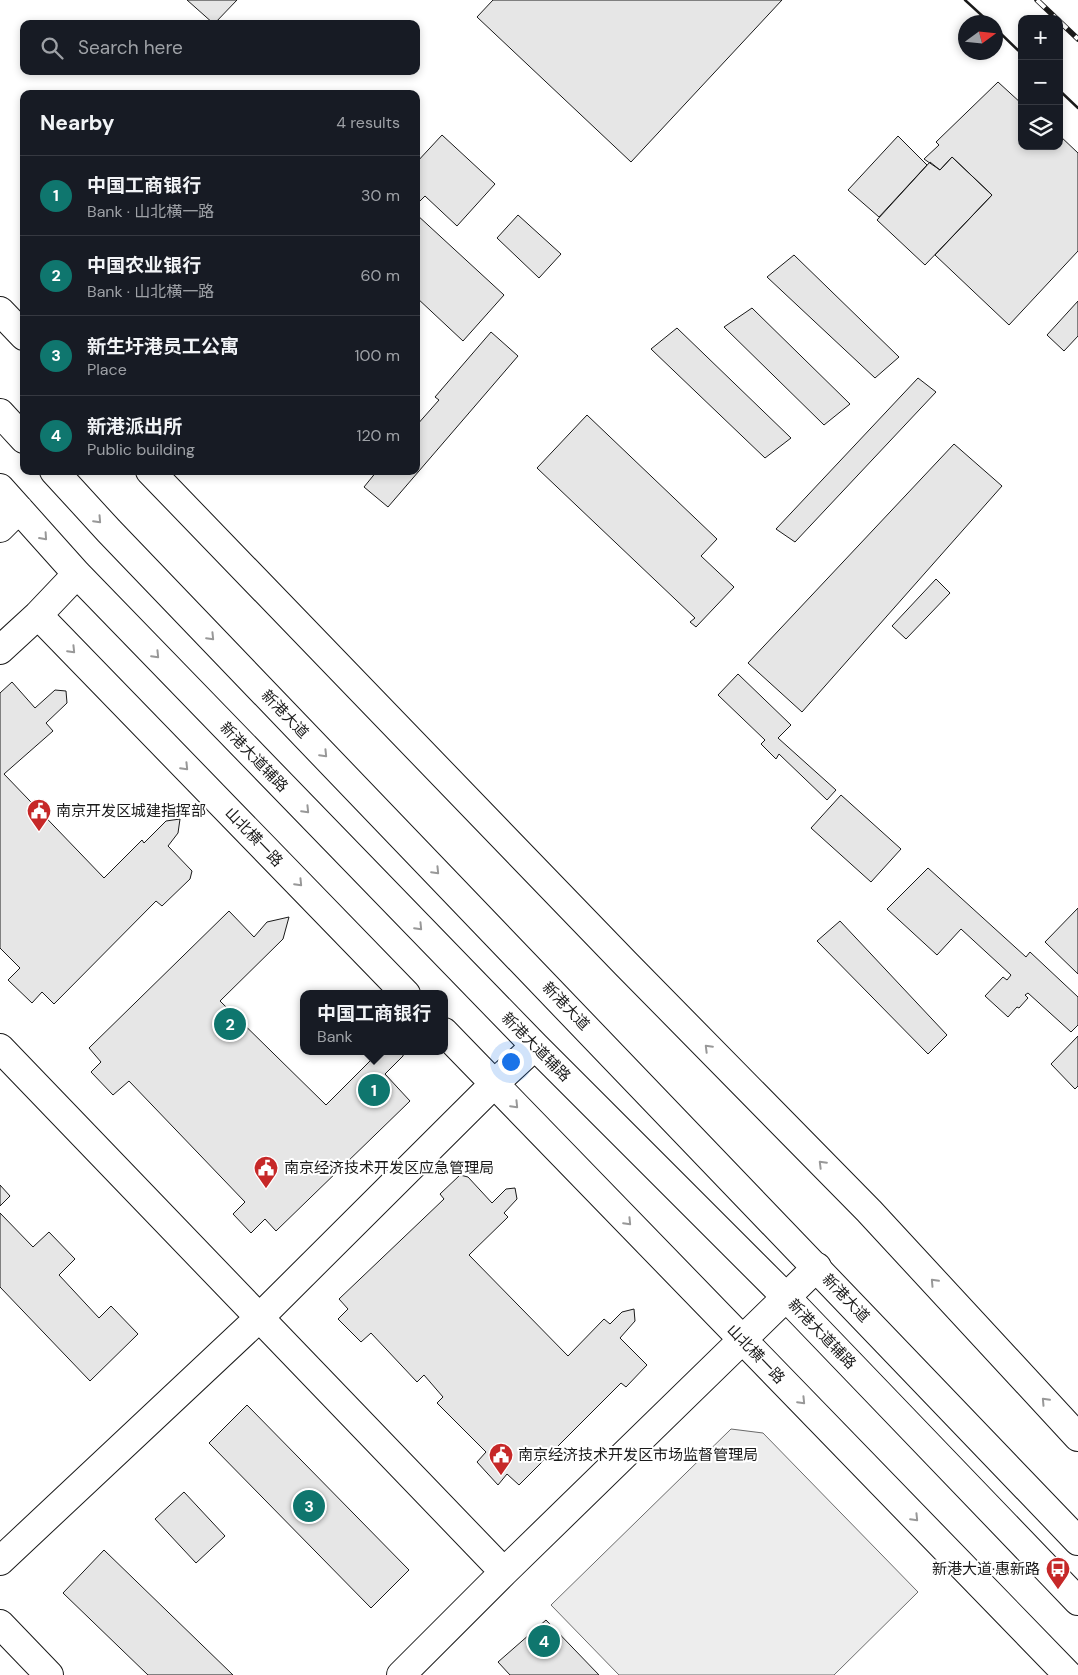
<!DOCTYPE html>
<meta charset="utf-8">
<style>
:root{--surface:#171b24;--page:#242831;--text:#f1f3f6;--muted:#9ea1a6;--line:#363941;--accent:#0f766e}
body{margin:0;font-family:"DM Sans","Noto Sans SC",sans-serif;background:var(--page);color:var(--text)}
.controls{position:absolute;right:15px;top:15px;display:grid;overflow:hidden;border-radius:10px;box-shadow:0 2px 8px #0003}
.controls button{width:45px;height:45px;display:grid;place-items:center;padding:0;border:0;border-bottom:1px solid var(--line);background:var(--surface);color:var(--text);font:25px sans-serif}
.compass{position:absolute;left:958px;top:15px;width:45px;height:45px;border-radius:50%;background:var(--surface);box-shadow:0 2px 8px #0003;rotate:75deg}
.you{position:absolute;left:510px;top:1061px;width:18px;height:18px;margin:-12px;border:4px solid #fff;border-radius:50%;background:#1a73e8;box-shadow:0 0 0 8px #1a73e833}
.badge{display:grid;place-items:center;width:32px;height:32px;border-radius:50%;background:var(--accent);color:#fff;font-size:16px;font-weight:700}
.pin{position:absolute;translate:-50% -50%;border:2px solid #fff;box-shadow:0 1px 5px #0006}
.popup{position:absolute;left:300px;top:990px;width:148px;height:65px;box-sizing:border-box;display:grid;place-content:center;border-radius:10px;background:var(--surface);filter:drop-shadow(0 1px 4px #0005);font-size:16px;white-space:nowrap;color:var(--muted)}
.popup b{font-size:19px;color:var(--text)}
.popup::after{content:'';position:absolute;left:50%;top:100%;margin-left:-10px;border:10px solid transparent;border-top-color:var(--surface)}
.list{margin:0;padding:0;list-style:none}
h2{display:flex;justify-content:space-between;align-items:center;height:65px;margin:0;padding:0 20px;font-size:21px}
h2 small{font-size:16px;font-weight:400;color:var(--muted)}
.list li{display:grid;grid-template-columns:32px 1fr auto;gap:15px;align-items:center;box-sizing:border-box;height:80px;padding:0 20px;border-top:1px solid var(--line)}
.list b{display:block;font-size:19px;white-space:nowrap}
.list p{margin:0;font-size:16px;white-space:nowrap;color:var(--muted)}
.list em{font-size:16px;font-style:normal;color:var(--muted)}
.icon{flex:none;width:28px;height:28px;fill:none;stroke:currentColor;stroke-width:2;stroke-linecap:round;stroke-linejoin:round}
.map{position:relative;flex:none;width:1078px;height:1675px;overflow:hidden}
.search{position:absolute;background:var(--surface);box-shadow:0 2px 8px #0003;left:20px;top:20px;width:400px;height:55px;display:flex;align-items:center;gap:12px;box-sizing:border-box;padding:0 18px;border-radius:10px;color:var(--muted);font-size:19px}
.panel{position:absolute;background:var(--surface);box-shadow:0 2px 8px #0003;left:20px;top:90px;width:400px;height:385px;border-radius:10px}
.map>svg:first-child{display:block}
.built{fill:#ededed;stroke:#6a6a6a}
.building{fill:#e6e6e6;stroke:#1a1a1a}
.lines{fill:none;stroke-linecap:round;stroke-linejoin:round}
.minor-casing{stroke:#1a1a1a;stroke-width:30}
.major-casing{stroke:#1a1a1a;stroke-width:30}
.minor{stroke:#fff;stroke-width:28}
.major{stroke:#fff;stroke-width:28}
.rail-casing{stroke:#1a1a1a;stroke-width:5.5}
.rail{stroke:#fff;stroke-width:4;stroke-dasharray:11;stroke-linecap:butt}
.wall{stroke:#1a1a1a;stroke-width:2.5}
.oneway{stroke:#989898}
.labels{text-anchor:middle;stroke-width:4;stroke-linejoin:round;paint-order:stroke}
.street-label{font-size:15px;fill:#1a1a1a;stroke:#fff}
.poi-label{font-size:15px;fill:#1a1a1a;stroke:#fff;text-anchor:start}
</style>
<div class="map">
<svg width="1078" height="1675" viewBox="0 0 1078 1675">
<rect width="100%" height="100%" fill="#fff"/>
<path class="built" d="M 731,1429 L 763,1433 L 918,1592 L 834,1675 L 619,1675 L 551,1605 Z"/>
<path class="building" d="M 187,0 L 237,0 L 214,24 Z
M 493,0 L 782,0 L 631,162 L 477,17 Z
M 998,82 L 1022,104 L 1022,146 L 1059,146 L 1059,135 L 1078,153 L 1078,251 L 1009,325 L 935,255 L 992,195 L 952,157 L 940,170 L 924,159 L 939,145 L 936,142 Z
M 442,135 L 495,184 L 457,226 L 425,196 L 416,205 L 416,163 Z
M 898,136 L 927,165 L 879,217 L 848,190 Z
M 952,157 L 992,195 L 925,265 L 877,220 L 930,162 L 940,170 Z
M 416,214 L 504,295 L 463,341 L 416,297 Z
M 518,215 L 561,254 L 539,278 L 497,238 Z
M 794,255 L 899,357 L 875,378 L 767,277 Z
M 1078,301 L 1078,336 L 1064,351 L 1047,335 Z
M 752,308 L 850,404 L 824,425 L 724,327 Z
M 677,328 L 791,438 L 765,458 L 651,349 Z
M 491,332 L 518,356 L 388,507 L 364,487 L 377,471 L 416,471 L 416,426 L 439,400 L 435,397 Z
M 918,378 L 936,392 L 795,542 L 776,529 Z
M 587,415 L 717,539 L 701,556 L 734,587 L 696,627 L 690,622 L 695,618 L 537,468 Z
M 954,444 L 1002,486 L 802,712 L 748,663 Z
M 936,579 L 950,593 L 906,639 L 892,626 Z
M 738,674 L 791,725 L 778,738 L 836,790 L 827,800 L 779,754 L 776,759 L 761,744 L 765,740 L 718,695 Z
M 12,682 L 35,708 L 55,690 L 66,691 L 67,703 L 46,723 L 53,731 L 4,774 L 104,878 L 142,840 L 144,843 L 166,821 L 180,819 L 178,833 L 168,846 L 192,871 L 190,879 L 162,906 L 156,901 L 54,1004 L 42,992 L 32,1003 L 8,980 L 20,968 L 0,948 L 0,693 Z
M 841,795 L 901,849 L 871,882 L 811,828 Z
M 928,868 L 1026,957 L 1030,952 L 1078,997 L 1078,1025 L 1071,1032 L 1028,993 L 1025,995 L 1028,998 L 1019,1008 L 1017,1007 L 1008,1017 L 985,996 L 1003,977 L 1007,980 L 1011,975 L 961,929 L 937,955 L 887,909 Z
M 1078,908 L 1078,974 L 1045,942 Z
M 229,911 L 254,937 L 267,922 L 289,917 L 283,939 L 220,1001 L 326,1105 L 380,1051 L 404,1051 L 403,1056 L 385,1074 L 410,1101 L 276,1231 L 265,1219 L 251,1233 L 233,1214 L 245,1202 L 129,1081 L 113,1095 L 91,1072 L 101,1062 L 89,1048 Z
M 840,921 L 947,1035 L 928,1054 L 817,941 Z
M 1078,1036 L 1078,1086 L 1075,1089 L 1051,1064 Z
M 460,1175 L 468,1177 L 492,1203 L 506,1189 L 515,1188 L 517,1199 L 504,1213 L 508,1217 L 469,1255 L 568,1356 L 604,1319 L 610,1324 L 622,1312 L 634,1309 L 635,1321 L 620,1338 L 647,1365 L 626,1387 L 621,1383 L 519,1485 L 507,1474 L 498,1485 L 477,1462 L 486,1452 L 437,1403 L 443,1397 L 424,1375 L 417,1382 L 371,1333 L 361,1342 L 338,1319 L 348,1309 L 339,1299 L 444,1199 L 440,1194 Z
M 0,1185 L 10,1196 L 0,1206 Z
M 0,1213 L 33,1247 L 49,1232 L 75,1259 L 59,1275 L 99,1318 L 111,1306 L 138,1334 L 90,1381 L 0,1287 Z
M 247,1405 L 409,1570 L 371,1608 L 209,1443 Z
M 184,1492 L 225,1536 L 196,1563 L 155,1519 Z
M 104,1550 L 233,1675 L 148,1675 L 63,1593 Z
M 546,1620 L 599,1675 L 510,1675 L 498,1662 Z"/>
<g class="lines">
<defs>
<path id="minor" d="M 0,488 L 77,574 L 535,1046 L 786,1297 L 1078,1601
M 0,528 L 19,509
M 38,615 L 406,994
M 0,650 L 38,615 L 77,574
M 444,1032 L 1068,1675
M 0,1048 L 504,1572
M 0,1561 L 259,1318 L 494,1084 L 535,1046
M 0,1624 L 49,1675
M 401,1675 L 504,1572 L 817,1267"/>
<path id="major" d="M 0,311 L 24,336
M 0,413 L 24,439
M 54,471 L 109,531 L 1078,1541
M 150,471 L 626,964 L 869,1211 L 1078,1437"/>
</defs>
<use href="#minor" class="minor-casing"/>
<use href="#major" class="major-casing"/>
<use href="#minor" class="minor"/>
<use href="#major" class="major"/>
<defs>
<path id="rail" d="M 1037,0 L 1057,19
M 1059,21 L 1078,39"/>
</defs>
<use href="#rail" class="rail-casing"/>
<use href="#rail" class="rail"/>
<path class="wall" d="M 965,0 L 989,22
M 996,29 L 1022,54
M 1059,90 L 1078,108"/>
</g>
<defs><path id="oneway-chevron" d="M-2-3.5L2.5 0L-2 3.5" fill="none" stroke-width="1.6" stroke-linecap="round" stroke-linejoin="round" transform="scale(1.25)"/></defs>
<g class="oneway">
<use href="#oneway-chevron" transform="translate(98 520) rotate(47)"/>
<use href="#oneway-chevron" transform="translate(44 537) rotate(48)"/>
<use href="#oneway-chevron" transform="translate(211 637) rotate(46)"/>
<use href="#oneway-chevron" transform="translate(72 650) rotate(46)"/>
<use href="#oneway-chevron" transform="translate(156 655) rotate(46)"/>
<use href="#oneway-chevron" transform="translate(324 754) rotate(46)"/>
<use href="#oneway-chevron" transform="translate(185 767) rotate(46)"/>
<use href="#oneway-chevron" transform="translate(306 810) rotate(46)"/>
<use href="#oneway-chevron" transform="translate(436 871) rotate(46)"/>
<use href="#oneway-chevron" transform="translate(299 883) rotate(46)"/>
<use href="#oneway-chevron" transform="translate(419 927) rotate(46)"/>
<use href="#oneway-chevron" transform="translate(708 1048) rotate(-135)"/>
<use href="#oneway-chevron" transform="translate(515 1105) rotate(46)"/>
<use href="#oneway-chevron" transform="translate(822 1164) rotate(-135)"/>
<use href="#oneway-chevron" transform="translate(628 1222) rotate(46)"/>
<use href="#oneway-chevron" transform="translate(934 1282) rotate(-133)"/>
<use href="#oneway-chevron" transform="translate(802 1401) rotate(46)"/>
<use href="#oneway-chevron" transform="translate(1045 1401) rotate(-133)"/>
<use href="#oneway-chevron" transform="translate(915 1518) rotate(46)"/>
</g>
<defs>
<symbol id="civic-pin" viewBox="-11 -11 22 30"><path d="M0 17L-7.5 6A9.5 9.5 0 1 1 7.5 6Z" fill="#c62828" stroke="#fff"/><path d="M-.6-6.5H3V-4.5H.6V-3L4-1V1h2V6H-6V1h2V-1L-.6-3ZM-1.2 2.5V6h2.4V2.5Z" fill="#fff"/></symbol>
<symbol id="bus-pin" viewBox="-11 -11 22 30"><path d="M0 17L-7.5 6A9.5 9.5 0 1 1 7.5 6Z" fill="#c62828" stroke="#fff"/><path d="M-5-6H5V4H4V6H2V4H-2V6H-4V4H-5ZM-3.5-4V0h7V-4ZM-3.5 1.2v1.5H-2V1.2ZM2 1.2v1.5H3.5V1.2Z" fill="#fff"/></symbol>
</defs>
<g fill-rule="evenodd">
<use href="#civic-pin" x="25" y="797" width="28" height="38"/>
<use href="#civic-pin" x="252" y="1154" width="28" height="38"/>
<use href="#civic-pin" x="487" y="1441" width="28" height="38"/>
<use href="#bus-pin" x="1044" y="1555" width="28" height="38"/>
</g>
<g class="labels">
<g class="street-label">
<text transform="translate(285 714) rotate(46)" y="5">新港大道</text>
<text transform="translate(254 757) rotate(46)" y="5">新港大道辅路</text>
<text transform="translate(254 837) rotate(46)" y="5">山北横一路</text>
<text transform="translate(566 1006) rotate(46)" y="5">新港大道</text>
<text transform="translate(536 1047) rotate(45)" y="5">新港大道辅路</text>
<text transform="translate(846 1298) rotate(46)" y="5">新港大道</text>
<text transform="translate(822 1334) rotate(46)" y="5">新港大道辅路</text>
<text transform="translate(756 1354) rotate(46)" y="5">山北横一路</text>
</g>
<g class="poi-label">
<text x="56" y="816">南京开发区城建指挥部</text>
<text x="284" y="1173">南京经济技术开发区应急管理局</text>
<text x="518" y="1460">南京经济技术开发区市场监督管理局</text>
<text x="1040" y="1574" text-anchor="end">新港大道·惠新路</text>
</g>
</g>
</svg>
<div class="controls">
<button>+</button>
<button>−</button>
<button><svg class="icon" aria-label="layers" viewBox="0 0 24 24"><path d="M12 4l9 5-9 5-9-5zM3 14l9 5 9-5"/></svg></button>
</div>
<svg class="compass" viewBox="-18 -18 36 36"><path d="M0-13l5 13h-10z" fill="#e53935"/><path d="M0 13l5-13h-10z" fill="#9ea1a6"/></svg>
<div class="you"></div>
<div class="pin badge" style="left:374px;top:1090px">1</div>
<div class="popup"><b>中国工商银行</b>Bank</div>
<div class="pin badge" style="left:230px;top:1024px">2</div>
<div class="pin badge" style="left:309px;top:1506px">3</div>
<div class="pin badge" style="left:544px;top:1641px">4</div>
<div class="search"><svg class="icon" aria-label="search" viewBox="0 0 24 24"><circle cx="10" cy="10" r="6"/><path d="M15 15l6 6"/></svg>Search here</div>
<section class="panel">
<h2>Nearby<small>4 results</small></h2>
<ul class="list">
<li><span class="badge">1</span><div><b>中国工商银行</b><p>Bank · 山北横一路</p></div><em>30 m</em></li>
<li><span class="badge">2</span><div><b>中国农业银行</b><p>Bank · 山北横一路</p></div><em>60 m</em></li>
<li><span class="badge">3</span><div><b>新生圩港员工公寓</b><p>Place</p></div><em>100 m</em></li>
<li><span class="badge">4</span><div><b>新港派出所</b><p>Public building</p></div><em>120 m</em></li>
</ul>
</section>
</div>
